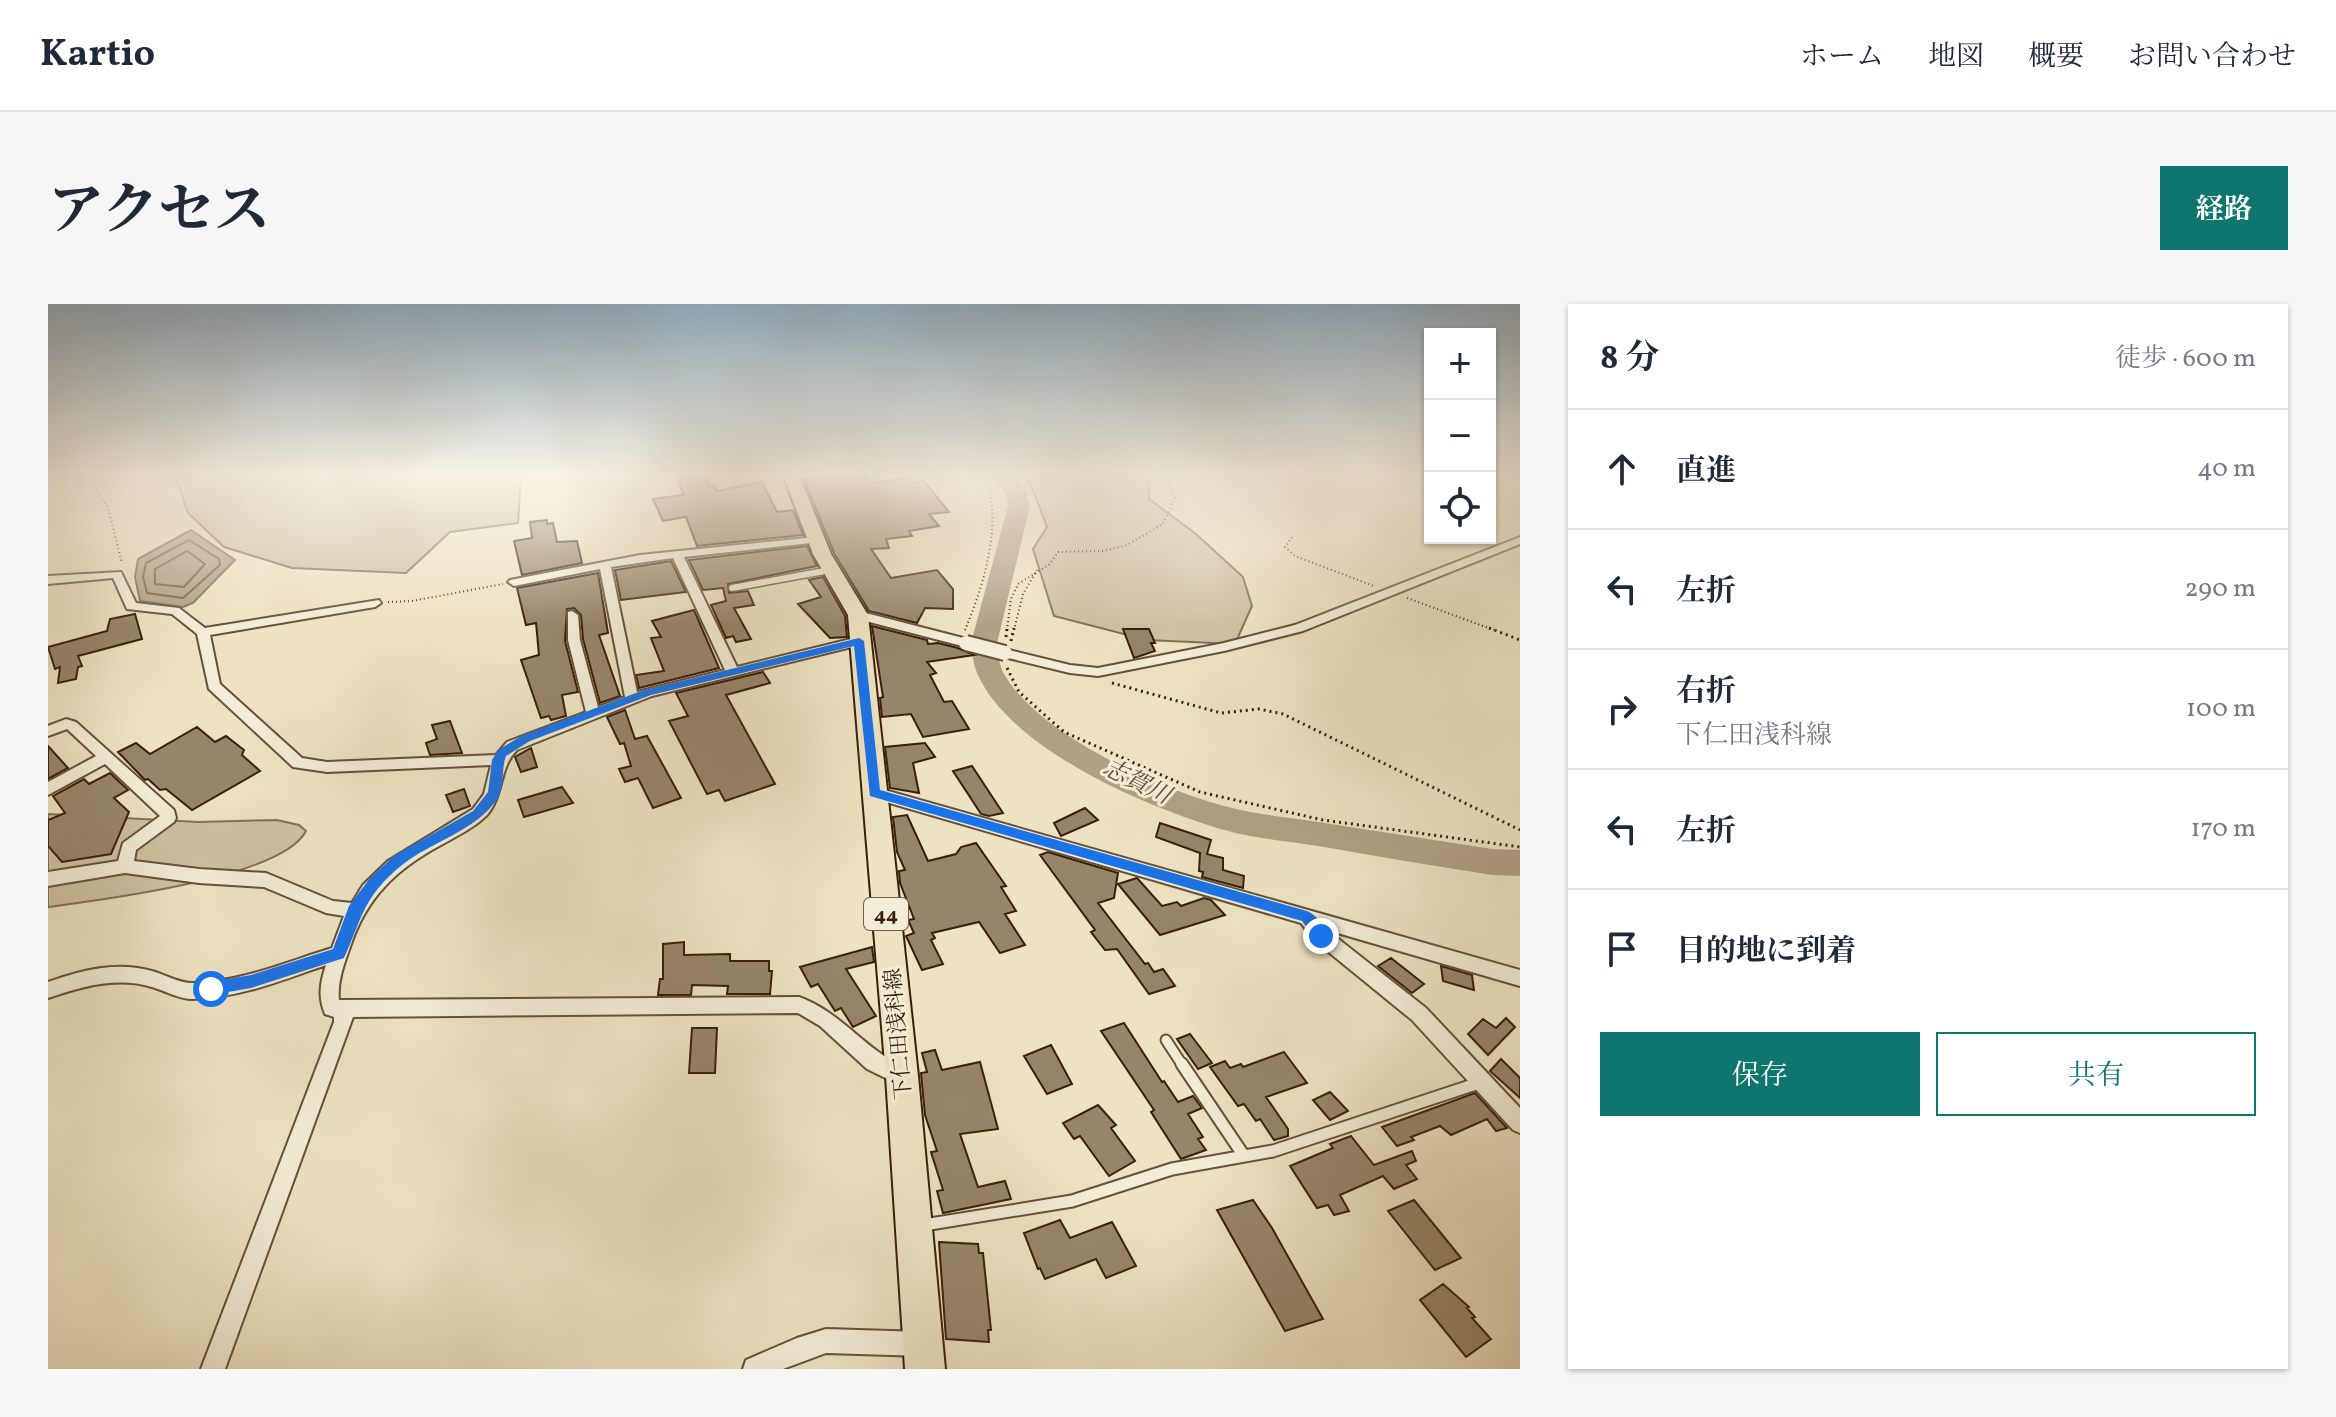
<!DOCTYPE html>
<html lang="ja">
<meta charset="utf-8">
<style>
:root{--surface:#fff;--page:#f6f6f7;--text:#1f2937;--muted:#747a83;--line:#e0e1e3;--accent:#0f766e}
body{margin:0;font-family:Vollkorn,"Noto Serif JP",serif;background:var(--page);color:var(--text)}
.controls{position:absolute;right:24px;top:24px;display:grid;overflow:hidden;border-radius:0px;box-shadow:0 2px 6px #0004}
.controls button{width:72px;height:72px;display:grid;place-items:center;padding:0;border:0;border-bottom:2px solid var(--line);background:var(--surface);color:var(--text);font:40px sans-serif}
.stop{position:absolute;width:24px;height:24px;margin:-18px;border:6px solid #1a73e8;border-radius:50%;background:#fff}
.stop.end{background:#1a73e8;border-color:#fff;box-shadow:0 2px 8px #0008}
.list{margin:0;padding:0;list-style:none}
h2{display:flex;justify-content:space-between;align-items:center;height:104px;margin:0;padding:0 32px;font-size:34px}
h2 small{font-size:26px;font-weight:400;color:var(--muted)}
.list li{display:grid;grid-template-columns:52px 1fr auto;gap:24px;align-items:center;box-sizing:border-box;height:120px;padding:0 32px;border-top:2px solid var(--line)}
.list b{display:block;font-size:30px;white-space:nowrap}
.list p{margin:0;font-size:26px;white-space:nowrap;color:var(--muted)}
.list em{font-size:26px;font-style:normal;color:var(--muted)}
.actions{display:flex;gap:16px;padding:24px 32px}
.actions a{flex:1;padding:18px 0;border:2px solid var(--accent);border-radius:0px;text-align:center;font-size:28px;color:var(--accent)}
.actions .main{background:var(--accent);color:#fff}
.icon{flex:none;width:44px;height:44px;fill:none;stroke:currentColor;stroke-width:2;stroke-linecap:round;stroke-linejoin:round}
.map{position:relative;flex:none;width:1472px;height:1065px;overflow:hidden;border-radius:0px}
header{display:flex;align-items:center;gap:48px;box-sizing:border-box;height:112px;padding:0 40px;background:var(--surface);border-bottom:2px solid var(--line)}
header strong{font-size:38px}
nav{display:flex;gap:44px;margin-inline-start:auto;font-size:28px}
.intro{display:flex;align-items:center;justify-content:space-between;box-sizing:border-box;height:192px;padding:0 48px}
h1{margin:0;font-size:56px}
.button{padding:20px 36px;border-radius:0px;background:var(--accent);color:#fff;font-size:28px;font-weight:700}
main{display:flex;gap:48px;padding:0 48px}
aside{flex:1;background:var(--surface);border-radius:0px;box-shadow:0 2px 6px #0004}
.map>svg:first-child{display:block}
.green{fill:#cec2a3;stroke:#847057;stroke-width:2}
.water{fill:#b0a084;stroke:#806c54;stroke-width:2}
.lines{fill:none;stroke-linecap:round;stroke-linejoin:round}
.shore{stroke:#746048;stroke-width:2}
.river{fill:#b0a084;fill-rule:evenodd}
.building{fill:#97856a;stroke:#391f0b;stroke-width:2}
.service-far2-casing{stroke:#665039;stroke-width:9}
.service-far1-casing{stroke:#665039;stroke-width:13}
.service-casing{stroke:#665039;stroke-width:15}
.minor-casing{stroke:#665039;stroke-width:4}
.primary-casing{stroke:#391f0b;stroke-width:4}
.path-far1{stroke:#391f0b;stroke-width:2;stroke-dasharray:1 3;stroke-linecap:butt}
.path{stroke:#391f0b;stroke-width:3;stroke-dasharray:2 4;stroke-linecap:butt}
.service-far2{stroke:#f3edd7;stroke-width:6}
.service-far1{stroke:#f3edd7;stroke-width:9}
.service{stroke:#f3edd7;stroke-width:11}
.minor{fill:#f3edd7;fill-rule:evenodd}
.primary{fill:#ede3c2;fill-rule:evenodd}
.minor-bridge-casing{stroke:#665039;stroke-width:18;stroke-linecap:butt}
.minor-bridge{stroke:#f3edd7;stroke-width:14}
.route{fill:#1a73e8}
.labels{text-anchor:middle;stroke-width:6;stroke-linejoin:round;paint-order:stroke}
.shield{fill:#f3edd7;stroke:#715d48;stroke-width:2}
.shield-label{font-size:20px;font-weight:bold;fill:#391f0b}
.street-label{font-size:22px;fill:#391f0b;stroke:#f3edd7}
.water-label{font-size:24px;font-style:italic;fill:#634c35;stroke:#f3edd7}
</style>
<header>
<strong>Kartio</strong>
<nav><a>ホーム</a><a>地図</a><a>概要</a><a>お問い合わせ</a></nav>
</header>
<div class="intro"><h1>アクセス</h1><a class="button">経路</a></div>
<main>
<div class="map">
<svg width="1472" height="1065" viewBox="0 0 1472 1065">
<rect width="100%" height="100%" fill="#ede3c2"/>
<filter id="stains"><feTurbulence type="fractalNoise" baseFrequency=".0025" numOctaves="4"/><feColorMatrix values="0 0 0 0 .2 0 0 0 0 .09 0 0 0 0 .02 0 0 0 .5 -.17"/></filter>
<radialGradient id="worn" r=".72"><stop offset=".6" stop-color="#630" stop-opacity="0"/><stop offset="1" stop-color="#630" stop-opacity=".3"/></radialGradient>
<path class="green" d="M 127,171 L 473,171 L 470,219 L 402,228 L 358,269 L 244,264 L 176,243 L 140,209 Z
M 979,171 L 1100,171 L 1101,195 L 1148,230 L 1195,273 L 1204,302 L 1187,340 L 1099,336 L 1006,312 L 985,245 L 999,223 Z
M 0,510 L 150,518 L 229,516 L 251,521 L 258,527 C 234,574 52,596 0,603 Z"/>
<path class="water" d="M 143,226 L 187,256 L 145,299 L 135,303 L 92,297 L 87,273 L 90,255 Z"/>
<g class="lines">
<path class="shore" d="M 141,236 L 171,255 L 172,261 L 135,294 L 99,289 L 95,273 L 98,259 Z
M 139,247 L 157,260 L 136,283 L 107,280 L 107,265 Z"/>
<path class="river" d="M 943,171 L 964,171 L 978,188 L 982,202 L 949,339 C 950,349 951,360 955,368 C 988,430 1116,487 1180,503 C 1210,511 1240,513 1270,518 C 1328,527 1386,536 1444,545 L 1472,546 L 1472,572 L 1444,571 C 1386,562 1328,552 1270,542 C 1240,537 1210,535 1180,527 C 1104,506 962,446 929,369 C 925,359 924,349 923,339 L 960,202 L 958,189 Z"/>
</g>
<path class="building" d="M 639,171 L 657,171 L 661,181 L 666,180 L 669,187 L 714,178 L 729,208 L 745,206 L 755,231 L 649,242 L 638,213 L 615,217 L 605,195 L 635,191 L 630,174 Z
M 779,171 L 814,171 L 822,179 L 861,174 L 862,179 L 876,177 L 901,208 L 881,210 L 891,222 L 861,227 L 864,232 L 838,235 L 841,244 L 823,245 L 843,274 L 889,266 L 905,285 L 905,305 L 877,304 L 869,319 L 821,307 L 786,249 L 756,175 Z
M 499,216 L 499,220 L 505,219 L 509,238 L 529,237 L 534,259 L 474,271 L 466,237 L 484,234 L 482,218 Z
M 759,242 L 769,262 L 680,280 L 681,289 L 700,287 L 706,301 L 686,304 L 703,335 L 688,338 L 685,332 L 678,334 L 663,301 L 678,297 L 675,284 L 655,286 L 641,256 Z
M 623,257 L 638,288 L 573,296 L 567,266 Z
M 550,269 L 560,329 L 551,331 L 572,392 L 552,399 L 535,335 L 533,311 L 526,304 L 519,305 L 517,337 L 530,388 L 514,391 L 518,412 L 503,416 L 501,412 L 493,414 L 473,356 L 491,351 L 488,319 L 478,321 L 469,284 Z
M 775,273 L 797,312 L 799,333 L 782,334 L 750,300 L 773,293 L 761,276 Z
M 646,306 L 671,364 L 591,384 L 588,371 L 616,367 L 603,334 L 613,333 L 604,317 Z
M 87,310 L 94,335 L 30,352 L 34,362 L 30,363 L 28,375 L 10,379 L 12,363 L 7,365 L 0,343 L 59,327 L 62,315 Z
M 824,322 L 879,336 L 880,340 L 890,339 L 910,344 L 926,351 L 879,358 L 888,369 L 882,371 L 896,398 L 904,397 L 921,425 L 875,433 L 863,410 L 834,413 L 832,394 L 835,393 Z
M 1075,325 L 1101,325 L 1107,339 L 1103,339 L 1107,347 L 1086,354 Z
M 715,368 L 722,379 L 678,391 L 727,480 L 677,497 L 671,486 L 659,490 L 621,417 L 640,412 L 628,389 Z
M 577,406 L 587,435 L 599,432 L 633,494 L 605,504 L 590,474 L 577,478 L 571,465 L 583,462 L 576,439 L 572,440 L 559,413 Z
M 402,417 L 414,449 L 382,451 L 378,439 L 389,435 L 384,421 Z
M 149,423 L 167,438 L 178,432 L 196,446 L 194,451 L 212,467 L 144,506 L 118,485 L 112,486 L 100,475 L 97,476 L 70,448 L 88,439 L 102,450 Z
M 877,439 L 887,453 L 865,459 L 871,489 L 842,484 L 837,443 Z
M 0,442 L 20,464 L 0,475 Z
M 483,444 L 489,463 L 473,468 L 467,453 Z
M 924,462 L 955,509 L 941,512 L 933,510 L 905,467 Z
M 62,469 L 80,486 L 66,494 L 81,508 L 63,550 L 14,558 L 0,542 L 0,516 L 17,509 L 5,492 L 36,475 L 41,480 Z
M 514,483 L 525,499 L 476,513 L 470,496 Z
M 416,485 L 422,502 L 405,508 L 398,491 Z
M 1037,504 L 1050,516 L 1013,532 L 1006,519 Z
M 859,511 L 880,557 L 908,550 L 913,543 L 928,539 L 958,582 L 953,583 L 968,607 L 957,610 L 977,641 L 952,649 L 931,618 L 884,629 L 887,634 L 883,636 L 895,660 L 874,666 L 858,632 L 866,629 L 860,616 L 866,615 L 852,579 L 851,567 L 857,566 L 849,548 L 845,513 Z
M 1112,519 L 1163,536 L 1159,550 L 1175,554 L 1175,566 L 1196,572 L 1195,584 L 1154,573 L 1155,568 L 1151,567 L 1152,549 L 1108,533 Z
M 1000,548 L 1070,569 L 1066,594 L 1050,599 L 1097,660 L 1100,659 L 1106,668 L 1115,665 L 1127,682 L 1101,690 L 1069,645 L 1057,646 L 1043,628 L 1047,626 L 992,551 Z
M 1089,574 L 1114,602 L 1129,598 L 1133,602 L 1156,594 L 1163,596 L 1177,611 L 1112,631 L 1070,580 Z
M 636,638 L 636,651 L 682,650 L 682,657 L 721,657 L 721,667 L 724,667 L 722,690 L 679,690 L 680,682 L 644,681 L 643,691 L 610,691 L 612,675 L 615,675 L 615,640 Z
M 824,643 L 826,658 L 798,665 L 828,712 L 805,723 L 793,704 L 787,707 L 770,680 L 763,683 L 752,663 Z
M 1343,654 L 1376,680 L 1364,689 L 1330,662 Z
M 1393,662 L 1424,671 L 1426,686 L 1395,677 Z
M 1458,714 L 1467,723 L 1440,751 L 1420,730 L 1435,715 L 1448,724 Z
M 1076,719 L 1114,778 L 1116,777 L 1130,798 L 1145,792 L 1154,804 L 1140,810 L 1155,833 L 1150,835 L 1158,846 L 1133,855 L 1103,808 L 1106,806 L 1053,727 Z
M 644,724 L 669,724 L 667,769 L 641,769 Z
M 1142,730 L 1164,759 L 1150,765 L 1129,735 Z
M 1003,741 L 1024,780 L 999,790 L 976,752 Z
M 887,746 L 894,766 L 932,758 L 950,825 L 912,830 L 930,883 L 957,877 L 963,895 L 895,909 L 889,887 L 895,886 L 883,848 L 889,847 L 877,811 L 873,769 L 879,768 L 874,749 Z
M 1236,748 L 1259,779 L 1218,793 L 1240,825 L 1240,832 L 1226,836 L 1212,815 L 1208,817 L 1196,800 L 1190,802 L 1162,763 L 1177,757 L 1182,764 L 1193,760 L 1195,763 Z
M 1453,755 L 1472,774 L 1472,794 L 1442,767 Z
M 1282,788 L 1300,807 L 1282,816 L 1265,796 Z
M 1427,789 L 1459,824 L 1448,827 L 1439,815 L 1403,831 L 1392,822 L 1363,833 L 1366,836 L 1349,842 L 1334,823 Z
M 1050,801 L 1068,821 L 1063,824 L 1087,857 L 1061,872 L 1032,832 L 1026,835 L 1015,819 Z
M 1303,832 L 1326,861 L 1364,847 L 1368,857 L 1358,861 L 1369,875 L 1346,885 L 1335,872 L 1292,891 L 1301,907 L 1286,911 L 1280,901 L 1269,904 L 1242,862 L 1285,844 L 1282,840 Z
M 1205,896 L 1224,924 L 1275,1015 L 1237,1027 L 1169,906 Z
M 1366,896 L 1413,954 L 1387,966 L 1340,907 Z
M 1012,916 L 1022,934 L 1064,918 L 1088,962 L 1058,974 L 1048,955 L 997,975 L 992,964 L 990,965 L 976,929 Z
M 891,938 L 930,940 L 931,949 L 935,949 L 943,1026 L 940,1026 L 941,1038 L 898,1035 Z
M 1395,980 L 1421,1003 L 1419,1004 L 1427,1013 L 1424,1014 L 1443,1035 L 1418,1053 L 1372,996 Z"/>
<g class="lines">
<defs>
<path id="service-far2" d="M 684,284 L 782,266"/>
<path id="service-far1" d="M 1118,736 L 1135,762"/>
<path id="service" d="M 1134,760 L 1196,852
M 876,921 L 1024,897 L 1124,865 L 1225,847 L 1434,778"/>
<path id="minor" d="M 768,233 L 774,236 L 772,238 L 636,253 L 689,363 L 811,333 L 817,337 L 816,340 L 604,392 L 469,446 C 451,463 456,491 439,511 C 426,524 409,532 393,541 C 348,565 318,594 302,643 C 296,660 289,678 291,696 L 751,693 C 797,710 816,747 861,765 L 864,772 L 861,779 L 854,782 L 819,765 L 772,722 L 750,709 L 305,713 L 177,1065 L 153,1065 L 286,718 L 286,713 L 277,710 C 270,693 272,679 278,661 C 235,676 191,694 145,695 C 130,695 118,687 104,683 C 68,672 33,683 0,694 L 0,678 C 34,666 68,657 104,667 C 118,671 130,679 145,679 C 193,678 238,658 284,644 L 296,612 L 278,609 L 216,583 L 151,579 L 77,569 L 0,582 L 0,568 L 70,557 L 75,539 L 112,512 L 57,460 L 0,491 L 0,478 L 48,452 L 19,425 L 0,432 L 0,422 L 18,415 L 28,418 L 126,506 L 128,514 L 126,518 L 88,546 L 86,557 L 151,565 L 218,569 L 285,597 L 304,599 L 315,581 L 340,557 L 425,505 L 436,490 L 443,461 L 279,468 L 245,463 L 161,385 L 149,330 L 124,310 L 79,305 L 65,274 L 0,280 L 0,272 L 73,268 L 88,299 L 131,304 L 157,324 L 331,296 L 333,299 L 327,303 L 162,331 L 172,380 L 254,454 L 279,458 L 448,451 L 459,438 L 538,408 L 520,336 L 520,308 L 524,307 L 530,311 L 532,336 L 550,403 L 577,393 L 552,265 L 466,282 L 460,278 L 462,276 L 592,251 ZM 625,254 L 677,366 L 589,388 L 563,263 Z
M 1472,233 L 1472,240 L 1255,327 L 1176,347 L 1050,372 L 1022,369 L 952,352 L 951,349 L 957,345 L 1022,361 L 1050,364 L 1176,339 L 1247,321 Z
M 810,307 L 923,336 L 924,339 L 918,343 L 806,314 L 804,311 Z
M 826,483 L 1472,666 L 1472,682 L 1279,626 L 1378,704 L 1472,804 L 1472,829 L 1465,826 L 1364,716 L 1267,637 L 1253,619 L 821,493 L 818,489 Z
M 778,1025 L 875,1028 L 884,1031 L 887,1040 L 884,1049 L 875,1052 L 778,1049 L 735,1065 L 695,1065 L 698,1056 L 749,1034 Z"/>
<path id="primary" d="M 735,171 L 751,171 L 783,250 L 820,311 L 870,772 L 897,1065 L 857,1065 L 838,772 L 800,311 L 765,250 Z"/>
</defs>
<use href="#service-far2" class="service-far2-casing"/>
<use href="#service-far1" class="service-far1-casing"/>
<use href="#service" class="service-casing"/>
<use href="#minor" class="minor-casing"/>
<use href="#primary" class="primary-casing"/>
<path class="path-far1" d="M 40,171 L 60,204 L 74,259
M 1244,233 L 1237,243 L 1247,252 L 1326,282
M 1359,294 L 1446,326
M 340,298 L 364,297 L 455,280
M 917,326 C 937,277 954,223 938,171
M 959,326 L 963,295 L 970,280 L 1002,260 L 1010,248 L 1055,247 L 1079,241 L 1115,220 L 1127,194 L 1121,182 L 1121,171
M 966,326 L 975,290 L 989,266"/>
<path class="path" d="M 1441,324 L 1472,336
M 958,333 L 959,324
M 963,337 L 966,324
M 959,364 L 971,388 L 1016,428 L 1152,488 L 1275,516 L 1472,543
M 1064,379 L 1173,409 L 1211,405 L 1235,410 L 1472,526"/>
<use href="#service-far2" class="service-far2"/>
<use href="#service-far1" class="service-far1"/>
<use href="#service" class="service"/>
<use href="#minor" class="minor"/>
<use href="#primary" class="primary"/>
<defs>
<path id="minor-bridge" d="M 918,339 L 957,349"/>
</defs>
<use href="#minor-bridge" class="minor-bridge-casing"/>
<use href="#minor-bridge" class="minor-bridge"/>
</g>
<linearGradient id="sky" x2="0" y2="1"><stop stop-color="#91acc0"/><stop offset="0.53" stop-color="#f7f2e4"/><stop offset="1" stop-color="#f7f2e4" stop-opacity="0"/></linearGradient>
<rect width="1472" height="321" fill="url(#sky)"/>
<path class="route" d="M 811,334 L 816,337 L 832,486 L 1259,607 C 1268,610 1281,627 1278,636 L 1268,636 L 1254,617 L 822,492 L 806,342 L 603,391 L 482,437 L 458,452 C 453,465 457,482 450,494 C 427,528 384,537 354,561 C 315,593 315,612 296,654 L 203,684 L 163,691 L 157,689 L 157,680 L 163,678 L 203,671 L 285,645 L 301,602 L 322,574 L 346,552 L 425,507 L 440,488 L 444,456 L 450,446 L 473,432 L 596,386 Z"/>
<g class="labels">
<rect class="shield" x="816" y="594" width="44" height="32" rx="6"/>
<g class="shield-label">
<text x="838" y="617">44</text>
</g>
<g class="street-label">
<text transform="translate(849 730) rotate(-95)" y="8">下仁田浅科線</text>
</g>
<g class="water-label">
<text transform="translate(1089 477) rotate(26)" y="8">志賀川</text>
</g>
</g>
<rect width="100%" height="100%" filter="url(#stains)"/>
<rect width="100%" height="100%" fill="url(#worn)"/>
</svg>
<div class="controls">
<button>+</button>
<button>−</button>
<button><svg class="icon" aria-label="locate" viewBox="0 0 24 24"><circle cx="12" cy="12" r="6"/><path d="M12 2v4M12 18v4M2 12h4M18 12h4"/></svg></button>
</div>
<div class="stop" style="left:163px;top:685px"></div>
<div class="stop end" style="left:1273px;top:632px"></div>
</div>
<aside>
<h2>8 分<small>徒歩 · 600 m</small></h2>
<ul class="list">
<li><svg class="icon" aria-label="ahead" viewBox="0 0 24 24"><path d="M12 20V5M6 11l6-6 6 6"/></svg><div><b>直進</b></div><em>40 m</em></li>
<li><svg class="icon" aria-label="left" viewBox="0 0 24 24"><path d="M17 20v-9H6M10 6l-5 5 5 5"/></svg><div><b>左折</b></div><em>290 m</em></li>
<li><svg class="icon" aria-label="right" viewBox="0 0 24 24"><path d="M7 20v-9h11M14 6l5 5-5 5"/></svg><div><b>右折</b><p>下仁田浅科線</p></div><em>100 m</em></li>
<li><svg class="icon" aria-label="left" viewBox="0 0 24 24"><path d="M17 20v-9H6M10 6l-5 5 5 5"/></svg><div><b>左折</b></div><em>170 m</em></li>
<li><svg class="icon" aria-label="arrive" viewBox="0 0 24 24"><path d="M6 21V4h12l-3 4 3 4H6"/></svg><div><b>目的地に到着</b></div></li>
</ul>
<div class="actions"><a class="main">保存</a><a>共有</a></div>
</aside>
</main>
